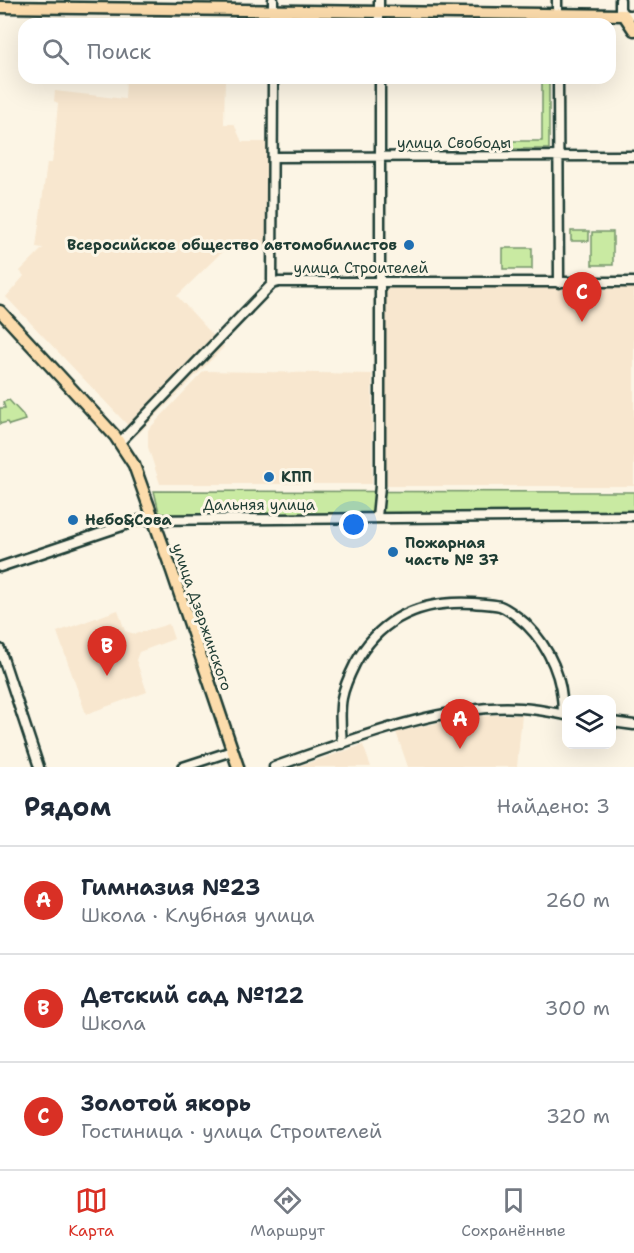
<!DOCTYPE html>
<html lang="ru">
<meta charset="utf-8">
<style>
:root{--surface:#fff;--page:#f6f6f7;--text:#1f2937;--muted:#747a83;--line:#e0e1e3;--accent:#d93025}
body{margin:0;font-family:"Shantell Sans",sans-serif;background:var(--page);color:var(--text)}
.controls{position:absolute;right:18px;bottom:18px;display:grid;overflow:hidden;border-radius:12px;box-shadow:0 6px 24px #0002}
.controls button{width:54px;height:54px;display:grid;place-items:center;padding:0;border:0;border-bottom:2px solid var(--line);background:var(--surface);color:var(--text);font:30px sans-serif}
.you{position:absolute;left:354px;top:525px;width:21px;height:21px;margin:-15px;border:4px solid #fff;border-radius:50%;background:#1a73e8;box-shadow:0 0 0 9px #1a73e833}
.badge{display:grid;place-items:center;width:39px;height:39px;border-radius:50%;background:var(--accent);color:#fff;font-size:20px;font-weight:700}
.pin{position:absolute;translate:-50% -50px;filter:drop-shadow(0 2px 3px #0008)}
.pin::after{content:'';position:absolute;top:32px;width:21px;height:18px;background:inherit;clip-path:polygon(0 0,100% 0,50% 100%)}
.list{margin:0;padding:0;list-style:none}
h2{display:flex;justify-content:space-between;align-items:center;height:78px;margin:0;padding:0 24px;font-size:26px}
h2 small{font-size:20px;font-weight:400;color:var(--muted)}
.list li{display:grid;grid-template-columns:39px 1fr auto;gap:18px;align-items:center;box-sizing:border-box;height:108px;padding:0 24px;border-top:2px solid var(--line)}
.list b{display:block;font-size:22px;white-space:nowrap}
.list p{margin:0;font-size:20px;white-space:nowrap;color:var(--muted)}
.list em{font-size:20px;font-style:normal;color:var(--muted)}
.icon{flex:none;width:33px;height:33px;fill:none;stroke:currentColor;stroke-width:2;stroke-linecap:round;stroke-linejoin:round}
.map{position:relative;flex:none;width:634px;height:767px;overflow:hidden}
.search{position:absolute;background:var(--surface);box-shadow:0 6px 24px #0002;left:18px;right:18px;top:18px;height:66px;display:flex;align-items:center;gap:15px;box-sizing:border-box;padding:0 21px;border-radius:18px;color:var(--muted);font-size:22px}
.sheet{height:402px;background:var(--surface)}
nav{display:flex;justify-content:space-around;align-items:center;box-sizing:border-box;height:84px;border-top:2px solid var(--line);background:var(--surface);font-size:16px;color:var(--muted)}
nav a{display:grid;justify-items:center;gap:3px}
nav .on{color:var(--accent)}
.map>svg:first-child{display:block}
.built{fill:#f8e7cf}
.green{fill:#c9eaa2;stroke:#74946b;stroke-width:1.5}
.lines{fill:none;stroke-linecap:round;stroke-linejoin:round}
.minor-casing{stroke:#1f3d34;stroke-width:13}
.major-casing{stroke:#1f3d34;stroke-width:15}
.minor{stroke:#fcf5e5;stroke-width:8}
.major{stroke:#fcdcac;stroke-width:10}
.poi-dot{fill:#1f6fb2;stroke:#fcf5e5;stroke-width:2}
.labels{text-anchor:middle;stroke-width:6;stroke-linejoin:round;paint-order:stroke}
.street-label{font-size:15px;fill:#1f3d34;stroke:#fcf5e5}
.poi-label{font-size:15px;font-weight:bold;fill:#1f3d34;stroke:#fcf5e5;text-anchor:start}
</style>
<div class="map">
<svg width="634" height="767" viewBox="0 0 634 767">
<rect width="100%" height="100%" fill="#fcf5e5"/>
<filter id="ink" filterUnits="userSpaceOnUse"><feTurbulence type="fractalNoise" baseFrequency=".0167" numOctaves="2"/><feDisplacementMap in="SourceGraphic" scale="12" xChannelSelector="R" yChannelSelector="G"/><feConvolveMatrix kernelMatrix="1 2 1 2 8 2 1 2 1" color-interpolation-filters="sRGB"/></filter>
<g filter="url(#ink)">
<path class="built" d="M 126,78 L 225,78 L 224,124 L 234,124 L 242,142 L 270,142 L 267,245 L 229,245 L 177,296 L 224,347 L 137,435 L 6,297 L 24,276 L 20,271 L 43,248 L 36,247 L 47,163 L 52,163 L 54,148 L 58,103 L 54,101 L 55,91 L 125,99 Z
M 377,279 L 634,280 L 634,486 L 376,486 Z
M 204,371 L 372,374 L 372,484 L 160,484 L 148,447 L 148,430 Z
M 118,610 L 125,631 L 135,634 L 169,624 L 174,639 L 139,652 L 136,660 L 147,692 L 86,714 L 57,632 Z
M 496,715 L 522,715 L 517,767 L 408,767 L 396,732 L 465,717 Z
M 363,745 L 371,767 L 296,767 Z"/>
<path class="green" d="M 542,78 L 549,78 L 549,149 L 501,149 L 501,141 L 542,141 Z
M 571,231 L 589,231 L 589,241 L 571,241 Z
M 592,232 L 613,232 L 613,265 L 592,265 Z
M 503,248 L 532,248 L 532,269 L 503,269 Z
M 9,400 L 23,415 L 25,420 L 9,425 L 7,422 L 0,424 L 0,408 L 5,408 L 3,402 Z
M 154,491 L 634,492 L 634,512 L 166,515 L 159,512 Z"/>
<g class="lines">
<defs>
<path id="minor" d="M 379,0 L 379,24
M 557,0 L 557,24
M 620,0 L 620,9 L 624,15 L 634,15
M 273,24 L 273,0
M 558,78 L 559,283
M 273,157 L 634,156
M 272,284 L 273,78
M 120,442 L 272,284 L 279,282 L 634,282
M 377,517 L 380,486 L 380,78
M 0,567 L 140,520 L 634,516
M 0,649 L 39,767
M 612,722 L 634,725
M 342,744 C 341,729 339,713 342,698 C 344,687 350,674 355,664 C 380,617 421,600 473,603 C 481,604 491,604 500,606 C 510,610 518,617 526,624 C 551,649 563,679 563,714
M 183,767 L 232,751
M 274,767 C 349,741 441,703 521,708 C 537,709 551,712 566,715"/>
<path id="major" d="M 0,7 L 624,15 L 634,30
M 0,311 L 115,436 L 134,465 L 172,571 L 238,767"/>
</defs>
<use href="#minor" class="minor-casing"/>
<use href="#major" class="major-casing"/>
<use href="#minor" class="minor"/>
<use href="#major" class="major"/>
</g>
</g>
<g class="poi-dot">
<circle cx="409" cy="245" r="6"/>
<circle cx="269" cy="477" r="6"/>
<circle cx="73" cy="520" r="6"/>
<circle cx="393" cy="552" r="6"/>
</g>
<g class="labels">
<g class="street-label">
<text x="454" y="148">улица Свободы</text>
<text x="361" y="273">улица Строителей</text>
<text x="259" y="510">Дальняя улица</text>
<text transform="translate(202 617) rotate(71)" y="5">улица Дзержинского</text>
</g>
<g class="poi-label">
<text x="397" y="250" text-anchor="end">Всеросийское общество автомобилистов</text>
<text x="281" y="482">КПП</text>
<text x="85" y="525">Небо&amp;Сова</text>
<text x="405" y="548">Пожарная<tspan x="405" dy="17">часть № 37</tspan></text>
</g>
</g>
</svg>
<div class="controls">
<button><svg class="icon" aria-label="layers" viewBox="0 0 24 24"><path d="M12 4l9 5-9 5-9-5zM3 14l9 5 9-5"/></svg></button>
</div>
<div class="you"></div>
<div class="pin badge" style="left:460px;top:749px">A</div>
<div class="pin badge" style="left:107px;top:676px">B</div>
<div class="pin badge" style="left:582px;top:322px">C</div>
<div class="search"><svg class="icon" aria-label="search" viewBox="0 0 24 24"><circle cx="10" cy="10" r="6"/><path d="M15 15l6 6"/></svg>Поиск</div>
</div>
<section class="sheet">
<h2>Рядом<small>Найдено: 3</small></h2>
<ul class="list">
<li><span class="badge">A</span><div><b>Гимназия №23</b><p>Школа · Клубная улица</p></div><em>260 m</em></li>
<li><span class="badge">B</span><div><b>Детский сад №122</b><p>Школа</p></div><em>300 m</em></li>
<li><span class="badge">C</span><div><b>Золотой якорь</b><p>Гостиница · улица Строителей</p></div><em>320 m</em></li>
</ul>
</section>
<nav>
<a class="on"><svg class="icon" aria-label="map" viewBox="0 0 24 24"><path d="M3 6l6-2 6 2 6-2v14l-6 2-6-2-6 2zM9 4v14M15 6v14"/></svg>Карта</a>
<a><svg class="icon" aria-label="directions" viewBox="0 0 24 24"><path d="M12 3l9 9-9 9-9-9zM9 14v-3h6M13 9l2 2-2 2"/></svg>Маршрут</a>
<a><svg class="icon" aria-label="saved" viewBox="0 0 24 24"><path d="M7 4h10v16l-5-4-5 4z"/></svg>Сохранённые</a>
</nav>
